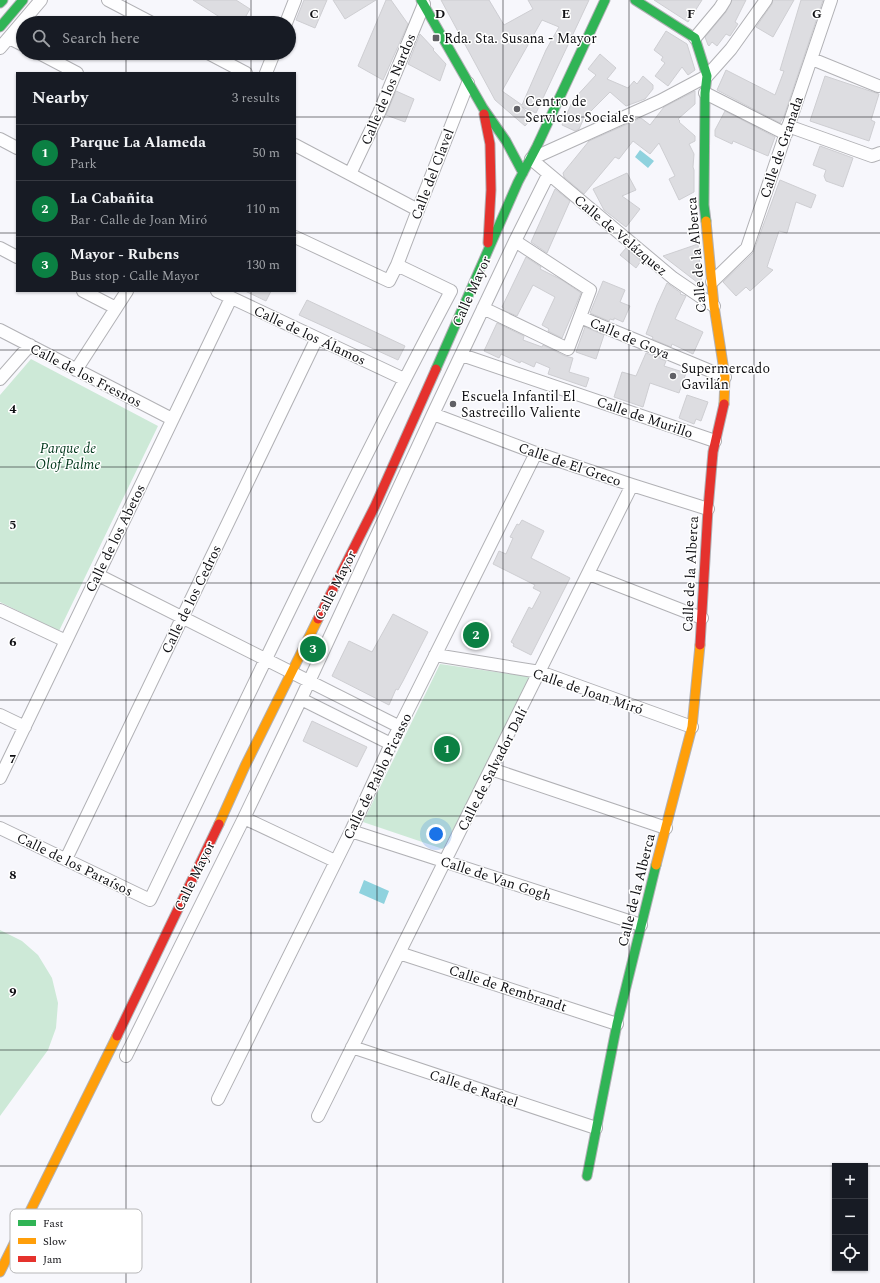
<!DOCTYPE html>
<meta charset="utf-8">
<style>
:root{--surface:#171b24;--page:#20242c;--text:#f1f3f6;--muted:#9ea1a6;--line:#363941;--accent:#0b8043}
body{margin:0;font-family:Spectral,serif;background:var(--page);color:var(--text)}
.controls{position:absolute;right:12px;bottom:12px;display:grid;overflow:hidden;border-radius:0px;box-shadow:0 1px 3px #0004}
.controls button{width:36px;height:36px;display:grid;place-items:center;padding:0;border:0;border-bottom:1px solid var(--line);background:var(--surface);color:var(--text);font:20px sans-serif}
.you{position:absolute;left:436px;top:834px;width:14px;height:14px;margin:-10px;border:3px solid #fff;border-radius:50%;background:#1a73e8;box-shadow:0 0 0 6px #1a73e833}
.badge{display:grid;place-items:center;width:26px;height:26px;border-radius:50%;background:var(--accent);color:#fff;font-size:13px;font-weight:700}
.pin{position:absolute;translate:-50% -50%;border:2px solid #fff;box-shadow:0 1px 4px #0006}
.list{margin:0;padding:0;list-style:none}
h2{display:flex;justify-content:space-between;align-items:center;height:52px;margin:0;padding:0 16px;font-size:17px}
h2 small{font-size:13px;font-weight:400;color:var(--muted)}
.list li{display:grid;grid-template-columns:26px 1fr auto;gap:12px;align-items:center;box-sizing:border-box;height:56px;padding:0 16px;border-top:1px solid var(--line)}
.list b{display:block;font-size:15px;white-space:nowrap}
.list p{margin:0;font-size:13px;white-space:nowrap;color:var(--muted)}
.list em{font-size:13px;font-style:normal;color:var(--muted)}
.icon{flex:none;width:22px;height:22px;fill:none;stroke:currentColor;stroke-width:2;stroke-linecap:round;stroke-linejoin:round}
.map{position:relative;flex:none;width:880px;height:1283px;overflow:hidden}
.search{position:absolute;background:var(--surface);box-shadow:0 1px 3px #0004;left:16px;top:16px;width:280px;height:44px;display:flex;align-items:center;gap:10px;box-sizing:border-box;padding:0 14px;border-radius:22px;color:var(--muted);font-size:15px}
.panel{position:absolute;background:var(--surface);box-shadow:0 1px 3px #0004;left:16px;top:72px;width:280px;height:220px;border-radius:0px}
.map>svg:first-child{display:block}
.green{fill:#cde9d7}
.water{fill:#8fd2de}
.building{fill:#dddde1;stroke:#ceced2;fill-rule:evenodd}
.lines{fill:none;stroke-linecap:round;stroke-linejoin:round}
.street-casing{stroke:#b1b1b5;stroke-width:14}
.fast-casing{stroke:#b1b1b5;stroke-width:11}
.slow-casing{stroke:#b1b1b5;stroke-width:11}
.jam-casing{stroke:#b1b1b5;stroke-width:11}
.street{stroke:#fefeff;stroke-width:12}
.fast{stroke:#30b455;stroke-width:9}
.slow{stroke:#ff9f0a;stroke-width:9}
.jam{stroke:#e5322d;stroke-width:9}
.grid{fill:none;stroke:#0f0f13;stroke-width:1;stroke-opacity:0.55}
.poi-dot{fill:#606065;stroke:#fff;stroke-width:1.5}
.labels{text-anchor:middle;stroke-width:3;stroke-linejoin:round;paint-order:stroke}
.poi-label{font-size:14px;fill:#0f0f13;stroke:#fff;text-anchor:start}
.street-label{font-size:14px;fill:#0f0f13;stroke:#fff}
.park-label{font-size:14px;font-style:italic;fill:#01371b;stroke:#fff}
.key{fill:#fff;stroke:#b7b7b8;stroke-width:1}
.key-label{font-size:11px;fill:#0f0f13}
.grid-label{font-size:13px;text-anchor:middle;font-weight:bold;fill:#0f0f13;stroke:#fff;stroke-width:3;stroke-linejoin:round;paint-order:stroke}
</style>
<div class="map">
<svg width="880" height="1283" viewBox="0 0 880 1283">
<rect width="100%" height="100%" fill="#f7f7fc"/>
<path class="green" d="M 31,359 L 158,426 L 59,631 L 0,602 L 0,395 Z
M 440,664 L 532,677 L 443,849 L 363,822 Z
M 0,930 L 22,941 L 38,955 L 52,978 L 58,1003 L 56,1028 L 48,1050 L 0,1116 Z"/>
<path class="water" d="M 640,150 L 654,161 L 648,168 L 635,157 Z
M 364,880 L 389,891 L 384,904 L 359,893 Z"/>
<path class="building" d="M 193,0 L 236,0 L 250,9 L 242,23 L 229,23 Z
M 304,0 L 327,0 L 315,28 L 296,20 Z
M 333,0 L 376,0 L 345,19 Z
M 386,0 L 391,0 L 408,24 L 383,80 L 358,66 Z
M 441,0 L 489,0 L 504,25 L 533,9 L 528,0 L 589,0 L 536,113 L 522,107 L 533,117 L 525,126 L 495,100 ZM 542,20 L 559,27 L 546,50 L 522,105 L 502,91 Z
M 654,0 L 702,0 L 688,22 Z
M 732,0 L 746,0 L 735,22 L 738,24 L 730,36 L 726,34 L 717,46 L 712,42 L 709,46 L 708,45 L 705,37 L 726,12 Z
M 773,0 L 794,0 L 773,37 L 756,27 L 772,4 Z
M 801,0 L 823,0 L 784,116 L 780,123 L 717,90 L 726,70 L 775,95 L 784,71 L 780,70 Z
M 666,31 L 687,44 L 695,70 L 688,75 L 682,67 L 668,86 L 655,76 L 665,63 L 661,60 L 663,57 L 654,50 Z
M 420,34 L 434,49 L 433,50 L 446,64 L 440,81 L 408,64 Z
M 600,54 L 616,68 L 607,79 L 628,88 L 634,81 L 637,84 L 643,76 L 653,85 L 653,89 L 645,99 L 626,106 L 610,92 L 584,118 L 579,129 L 575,131 L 562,125 L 573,100 L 596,75 L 588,69 Z
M 825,76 L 879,94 L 871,120 L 875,122 L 869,141 L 810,121 Z
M 396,91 L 414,99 L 405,122 L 386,115 Z
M 695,91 L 695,104 L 678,119 L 680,121 L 679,122 L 695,136 L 695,141 L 689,144 L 694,154 L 693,167 L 694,170 L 694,192 L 679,200 L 669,179 L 675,176 L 659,143 L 650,154 L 633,141 L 619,159 L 615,157 L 584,194 L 564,177 L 563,173 L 589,141 L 641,118 L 650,125 L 664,107 Z
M 725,111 L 775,137 L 768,156 L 733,141 L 732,144 L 715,136 L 715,130 Z
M 820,146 L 853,158 L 843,187 L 826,181 L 824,176 L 826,170 L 813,165 Z
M 627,173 L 636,190 L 622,196 L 640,209 L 626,227 L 604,210 L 593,189 Z
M 780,180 L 816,195 L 811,208 L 796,202 L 787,233 L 779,231 L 767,267 L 773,270 L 750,291 L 746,287 L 736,296 L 723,282 L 753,253 Z
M 555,189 L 570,201 L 547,253 L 531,242 Z
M 698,244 L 702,286 L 663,256 Z
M 626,248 L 641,261 L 636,268 L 620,255 Z
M 526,257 L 541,267 L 540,269 L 562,280 L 581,293 L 562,338 L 548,331 L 549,329 L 542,325 L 555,297 L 533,285 L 517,316 L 503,310 L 504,308 L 502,307 Z
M 603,281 L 625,290 L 620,302 L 630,306 L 623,322 L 614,318 L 614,320 L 610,319 L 609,321 L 590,313 Z
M 667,283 L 681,293 L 680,294 L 686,296 L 675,319 L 703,332 L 693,354 L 672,344 L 671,347 L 652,339 L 653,337 L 646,334 L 657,305 Z
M 245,291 L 271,291 L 266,301 Z
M 307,300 L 405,346 L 398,360 L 299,315 Z
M 497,323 L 524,336 L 523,340 L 542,347 L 543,345 L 565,356 L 573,358 L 569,372 L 589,378 L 586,387 L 548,374 L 550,368 L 536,362 L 534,367 L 521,361 L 520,363 L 501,354 L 499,358 L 484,351 Z
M 585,327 L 604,335 L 596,359 L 576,352 Z
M 646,353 L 666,361 L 664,366 L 686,373 L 679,393 L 650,383 L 643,407 L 614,397 L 622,372 L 636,376 Z
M 687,395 L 708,402 L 701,421 L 696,419 L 694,424 L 679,418 Z
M 522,520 L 544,531 L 531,558 L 570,578 L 531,655 L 513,646 L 514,644 L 511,642 L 529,607 L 532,609 L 541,592 L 533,588 L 535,585 L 493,564 L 499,551 L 506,554 L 513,538 L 510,537 L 517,524 L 519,525 Z
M 393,614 L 428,632 L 403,681 L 398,690 L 396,689 L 389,705 L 332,676 L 349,641 L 372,652 Z
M 470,623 L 489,633 L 481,647 L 463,638 Z
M 312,721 L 367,747 L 357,767 L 303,741 Z"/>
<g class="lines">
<defs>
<path id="street" d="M 108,0 L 152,23
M 286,23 L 295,0
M 9,38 L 23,45
M 695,38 L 720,8 L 725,0
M 0,48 L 41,0
M 39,53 L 77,73
M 208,53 L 246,73
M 812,59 L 878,86
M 266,73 L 274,53
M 705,93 L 786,134
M 788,126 L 872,156 L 880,153
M 0,139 L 17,148
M 295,145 L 418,210
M 350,174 L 379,113 L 424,4
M 0,248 L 17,257
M 397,265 L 418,210 L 468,83
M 712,282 L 747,248 L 831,0
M 83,291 L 116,308
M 217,291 L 404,379
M 714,306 L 673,278 L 531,159 L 660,101 L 707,76 L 731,49 L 766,0
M 483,308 L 568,349 L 590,290 L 515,241
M 580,317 L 725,377
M 0,330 L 172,419
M 462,355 L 715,441
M 76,370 L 127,291
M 0,379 L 30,345
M 433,414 L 536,453 L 632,485 L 708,509
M 589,574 L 702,618
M 98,575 L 400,727
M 0,610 L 66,641
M 435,655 L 540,672 L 692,727
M 301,699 L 391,744
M 0,715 L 25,727
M 491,769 L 666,828
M 0,778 L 231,298
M 244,818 L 335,861
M 0,828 L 150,900 C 248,696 345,491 451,291 L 397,265 L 389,281 L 295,237
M 351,831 L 641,925
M 66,859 L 317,338
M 399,953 L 617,1024
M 352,1047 L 596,1128
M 126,1056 L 244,818 L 301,699 L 433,414 L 515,241 L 548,175
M 218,1099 L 351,831 L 391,744 L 536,453
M 318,1116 L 632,485"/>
<path id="fast" d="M 421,0 L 483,108 L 506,141 L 523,173
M 635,0 L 695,38 L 707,76 L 705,93 L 704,205 L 706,221
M 0,3 L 3,0
M 0,27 L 23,0
M 436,369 L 518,182 L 537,146 L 605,0
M 587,1176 L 617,1024 L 656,865"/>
<path id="slow" d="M 706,221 L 714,306 L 725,377 L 724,404
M 219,824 L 245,766 L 318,619
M 656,865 L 692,727 L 700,645
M 0,1272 L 117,1036"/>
<path id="jam" d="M 484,114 L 490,144 L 491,190 L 488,243
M 318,619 L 375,506 L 436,369
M 700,645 L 708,509 L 713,452 L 724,404
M 117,1036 L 219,824"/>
</defs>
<use href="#street" class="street-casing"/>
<use href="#fast" class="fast-casing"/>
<use href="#slow" class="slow-casing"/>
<use href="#jam" class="jam-casing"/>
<use href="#street" class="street"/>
<use href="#fast" class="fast"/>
<use href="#slow" class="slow"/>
<use href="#jam" class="jam"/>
</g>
<path class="grid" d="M 126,0 L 126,23M 251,0 L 251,23M 377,0 L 377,1283M 503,0 L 503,1283M 629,0 L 629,1283M 754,0 L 754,1283M 126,53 L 126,73M 251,53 L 251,73M 0,117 L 17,117M 295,117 L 880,117M 0,233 L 17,233M 295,233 L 880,233M 126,291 L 126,1283M 251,291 L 251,1283M 0,350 L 880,350M 0,467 L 880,467M 0,583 L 880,583M 0,700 L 880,700M 0,816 L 880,816M 0,933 L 880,933M 0,1050 L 880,1050M 0,1166 L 835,1166M 865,1166 L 880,1166"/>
<g class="poi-dot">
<rect x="432" y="34" width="8" height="8" rx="2"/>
<circle cx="517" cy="109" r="4"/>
<circle cx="673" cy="376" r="4"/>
<circle cx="453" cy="404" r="4"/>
</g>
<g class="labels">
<g class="poi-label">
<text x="444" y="43">Rda. Sta. Susana - Mayor</text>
<text x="525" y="106">Centro de<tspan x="525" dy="16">Servicios Sociales</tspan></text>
<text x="681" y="373">Supermercado<tspan x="681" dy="16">Gavilán</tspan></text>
<text x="461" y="401">Escuela Infantil El<tspan x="461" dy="16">Sastrecillo Valiente</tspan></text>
</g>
<g class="street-label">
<text transform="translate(388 89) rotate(-67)" y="5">Calle de los Nardos</text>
<text transform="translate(781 147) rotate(-71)" y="5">Calle de Granada</text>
<text transform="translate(432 174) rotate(-69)" y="5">Calle del Clavel</text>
<text transform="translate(621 235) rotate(40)" y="5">Calle de Velázquez</text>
<text transform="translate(696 255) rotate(-95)" y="5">Calle de la Alberca</text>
<text transform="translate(471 291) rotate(-66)" y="5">Calle Mayor</text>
<text transform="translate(310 335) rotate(25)" y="5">Calle de los Álamos</text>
<text transform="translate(630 338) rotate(23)" y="5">Calle de Goya</text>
<text transform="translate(86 375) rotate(27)" y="5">Calle de los Fresnos</text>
<text transform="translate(645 417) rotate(19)" y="5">Calle de Murillo</text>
<text transform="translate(570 464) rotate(19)" y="5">Calle de El Greco</text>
<text transform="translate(115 538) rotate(-64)" y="5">Calle de los Abetos</text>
<text transform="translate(690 574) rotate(-87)" y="5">Calle de la Alberca</text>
<text transform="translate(335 585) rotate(-63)" y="5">Calle Mayor</text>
<text transform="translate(191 599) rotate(-64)" y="5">Calle de los Cedros</text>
<text transform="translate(588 691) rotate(19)" y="5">Calle de Joan Miró</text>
<text transform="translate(492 769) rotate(-63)" y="5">Calle de Salvador Dalí</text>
<text transform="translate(377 776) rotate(-64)" y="5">Calle de Pablo Picasso</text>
<text transform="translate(75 864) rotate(26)" y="5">Calle de los Paraísos</text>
<text transform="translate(194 876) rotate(-64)" y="5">Calle Mayor</text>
<text transform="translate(496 878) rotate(18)" y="5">Calle de Van Gogh</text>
<text transform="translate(636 890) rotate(-76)" y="5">Calle de la Alberca</text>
<text transform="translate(508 988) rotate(18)" y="5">Calle de Rembrandt</text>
<text transform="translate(474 1088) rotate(18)" y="5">Calle de Rafael</text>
</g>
<g class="park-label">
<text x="68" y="453">Parque de<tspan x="68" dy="16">Olof Palme</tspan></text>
</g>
</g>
<rect x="10" y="1209" width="132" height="64" rx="6" class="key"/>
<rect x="18" y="1220" width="18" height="6" fill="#30b455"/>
<rect x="18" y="1238" width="18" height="6" fill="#ff9f0a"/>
<rect x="18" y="1256" width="18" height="6" fill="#e5322d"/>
<g class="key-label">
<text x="43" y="1227">Fast</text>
<text x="43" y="1245">Slow</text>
<text x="43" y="1263">Jam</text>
</g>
<g class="grid-label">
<text x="314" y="18">C</text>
<text x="440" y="18">D</text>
<text x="566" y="18">E</text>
<text x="691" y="18">F</text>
<text x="817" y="18">G</text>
<text x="13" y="413">4</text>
<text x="13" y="529">5</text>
<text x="13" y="646">6</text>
<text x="13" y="763">7</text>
<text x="13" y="879">8</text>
<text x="13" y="996">9</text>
</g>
</svg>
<div class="controls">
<button>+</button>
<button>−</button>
<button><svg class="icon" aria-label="locate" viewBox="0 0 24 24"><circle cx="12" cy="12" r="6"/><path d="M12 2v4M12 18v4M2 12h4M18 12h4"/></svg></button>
</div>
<div class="you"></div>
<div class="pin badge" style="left:447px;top:749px">1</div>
<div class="pin badge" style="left:476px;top:635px">2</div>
<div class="pin badge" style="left:313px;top:649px">3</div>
<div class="search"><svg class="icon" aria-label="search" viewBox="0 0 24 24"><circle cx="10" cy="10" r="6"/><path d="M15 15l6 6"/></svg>Search here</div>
<section class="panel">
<h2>Nearby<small>3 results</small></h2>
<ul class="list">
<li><span class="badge">1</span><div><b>Parque La Alameda</b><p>Park</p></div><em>50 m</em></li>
<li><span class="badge">2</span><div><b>La Cabañita</b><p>Bar · Calle de Joan Miró</p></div><em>110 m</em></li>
<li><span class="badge">3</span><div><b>Mayor - Rubens</b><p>Bus stop · Calle Mayor</p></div><em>130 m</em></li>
</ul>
</section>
</div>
